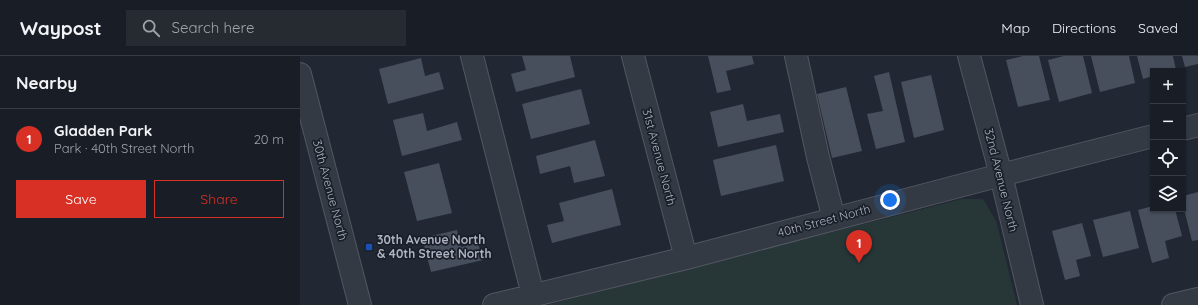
<!DOCTYPE html>
<meta charset="utf-8">
<style>
:root{--surface:#191e26;--page:#262b32;--text:#f1f3f6;--muted:#9fa2a7;--line:#373c43;--accent:#d93025}
body{margin:0;font-family:Quicksand,sans-serif;background:var(--page);color:var(--text)}
.controls{position:absolute;right:12px;top:12px;display:grid;overflow:hidden;border-radius:0px;box-shadow:0 1px 3px #0004}
.controls button{width:36px;height:36px;display:grid;place-items:center;padding:0;border:0;border-bottom:1px solid var(--line);background:var(--surface);color:var(--text);font:20px sans-serif}
.you{position:absolute;left:590px;top:144px;width:14px;height:14px;margin:-10px;border:3px solid #fff;border-radius:50%;background:#1a73e8;box-shadow:0 0 0 6px #1a73e833}
.badge{display:grid;place-items:center;width:26px;height:26px;border-radius:50%;background:var(--accent);color:#fff;font-size:13px;font-weight:700}
.pin{position:absolute;translate:-50% -33px;filter:drop-shadow(0 1px 2px #0008)}
.pin::after{content:'';position:absolute;top:21px;width:14px;height:12px;background:inherit;clip-path:polygon(0 0,100% 0,50% 100%)}
.list{margin:0;padding:0;list-style:none}
h2{display:flex;justify-content:space-between;align-items:center;height:52px;margin:0;padding:0 16px;font-size:17px}
h2 small{font-size:13px;font-weight:400;color:var(--muted)}
.list li{display:grid;grid-template-columns:26px 1fr auto;gap:12px;align-items:center;box-sizing:border-box;height:60px;padding:0 16px;border-top:1px solid var(--line)}
.list b{display:block;font-size:15px;white-space:nowrap}
.list p{margin:0;font-size:13px;white-space:nowrap;color:var(--muted)}
.list em{font-size:13px;font-style:normal;color:var(--muted)}
.actions{display:flex;gap:8px;padding:12px 16px}
.actions a{flex:1;padding:9px 0;border:1px solid var(--accent);border-radius:0px;text-align:center;font-size:14px;color:var(--accent)}
.actions .main{background:var(--accent);color:#fff}
.icon{flex:none;width:22px;height:22px;fill:none;stroke:currentColor;stroke-width:2;stroke-linecap:round;stroke-linejoin:round}
.map{position:relative;flex:none;width:898px;height:249px;overflow:hidden}
header{display:flex;align-items:center;gap:24px;box-sizing:border-box;height:56px;padding:0 20px;background:var(--surface);border-bottom:1px solid var(--line)}
header strong{font-size:19px}
nav{display:flex;gap:22px;margin-inline-start:auto;font-size:14px}
.search{width:280px;height:36px;background:var(--page);display:flex;align-items:center;gap:10px;box-sizing:border-box;padding:0 14px;border-radius:0px;color:var(--muted);font-size:15px}
main{display:flex}
aside{flex:1;background:var(--surface)}
.map>svg:first-child{display:block}
.green{fill:#273738}
.building{fill:#474f5d}
.lines{fill:none;stroke-linecap:round;stroke-linejoin:round}
.minor-casing{stroke:#525762;stroke-width:24}
.minor{stroke:#343a44;stroke-width:22}
.transit-dot{fill:#1a4fb4;stroke:#1a1f29;stroke-width:1.5}
.labels{text-anchor:middle;stroke-width:3.5;stroke-linejoin:round;paint-order:stroke}
.street-label{font-size:12px;fill:#aeb4c1;stroke:#1a1f29}
.poi-label{font-size:12px;font-weight:bold;fill:#aeb4c1;stroke:#1a1f29;text-anchor:start}
</style>
<header>
<strong>Waypost</strong>
<div class="search"><svg class="icon" aria-label="search" viewBox="0 0 24 24"><circle cx="10" cy="10" r="6"/><path d="M15 15l6 6"/></svg>Search here</div>
<nav><a>Map</a><a>Directions</a><a>Saved</a></nav>
</header>
<main>
<aside>
<h2>Nearby<small></small></h2>
<ul class="list">
<li><span class="badge">1</span><div><b>Gladden Park</b><p>Park · 40th Street North</p></div><em>20 m</em></li>
</ul>
<div class="actions"><a class="main">Save</a><a>Share</a></div>
</aside>
<div class="map">
<svg width="898" height="249" viewBox="0 0 898 249">
<rect width="100%" height="100%" fill="#212833"/>
<path class="green" d="M 662,143 L 683,143 L 696,165 L 717,249 L 247,249 Z"/>
<path class="building" d="M 222,0 L 270,0 L 275,21 L 216,36 L 211,18 L 226,14 Z
M 408,0 L 452,0 L 454,8 L 426,15 L 431,34 L 417,37 Z
M 723,0 L 739,0 L 750,44 L 718,51 L 706,4 Z
M 764,0 L 783,0 L 792,37 L 759,46 L 748,4 Z
M 791,0 L 829,0 L 835,27 L 800,36 Z
M 837,0 L 873,0 L 876,14 L 853,15 L 853,20 L 843,23 Z
M 882,0 L 898,0 L 898,8 L 885,11 Z
M 121,2 L 125,20 L 139,16 L 144,33 L 88,48 L 79,13 Z
M 589,16 L 605,86 L 576,93 L 567,58 L 583,55 L 574,20 Z
M 631,19 L 644,74 L 614,82 L 601,26 Z
M 546,31 L 562,95 L 532,102 L 517,38 Z
M 281,33 L 290,68 L 231,83 L 222,48 Z
M 443,48 L 447,65 L 480,58 L 484,76 L 418,91 L 410,56 Z
M 123,57 L 127,75 L 157,66 L 162,84 L 102,100 L 93,64 Z
M 295,84 L 305,120 L 274,127 L 270,110 L 240,118 L 236,100 Z
M 476,89 L 484,125 L 421,140 L 413,104 Z
M 139,107 L 152,157 L 117,165 L 104,116 Z
M 312,133 L 321,169 L 252,187 L 247,169 L 264,165 L 259,147 Z
M 898,136 L 898,184 L 892,185 L 883,149 L 883,140 Z
M 853,150 L 853,153 L 875,153 L 882,180 L 865,185 L 869,202 L 852,207 L 838,154 Z
M 830,155 L 839,192 L 803,201 L 793,164 Z
M 782,167 L 791,200 L 776,204 L 780,220 L 765,224 L 752,175 Z
M 157,174 L 161,191 L 178,187 L 183,204 L 131,216 L 122,182 Z"/>
<g class="lines">
<defs>
<path id="minor" d="M 172,0 L 233,239
M 333,0 L 386,202
M 496,0 L 518,101 L 534,163
M 669,0 L 701,119 L 732,249
M 0,18 L 60,249
M 883,73 L 898,69
M 194,249 L 386,202 L 701,119 L 853,80
M 873,249 L 898,243"/>
</defs>
<use href="#minor" class="minor-casing"/>
<use href="#minor" class="minor"/>
</g>
<rect class="transit-dot" x="65" y="187" width="8" height="8" rx="2"/>
<g class="labels">
<g class="street-label">
<text transform="translate(359 101) rotate(75)" y="4">31st Avenue North</text>
<text transform="translate(701 124) rotate(76)" y="4">32nd Avenue North</text>
<text transform="translate(30 134) rotate(75)" y="4">30th Avenue North</text>
<text transform="translate(524 165) rotate(-15)" y="4">40th Street North</text>
</g>
<g class="poi-label">
<text x="77" y="188">30th Avenue North<tspan x="77" dy="14">&amp; 40th Street North</tspan></text>
</g>
</g>
</svg>
<div class="controls">
<button>+</button>
<button>−</button>
<button><svg class="icon" aria-label="locate" viewBox="0 0 24 24"><circle cx="12" cy="12" r="6"/><path d="M12 2v4M12 18v4M2 12h4M18 12h4"/></svg></button>
<button><svg class="icon" aria-label="layers" viewBox="0 0 24 24"><path d="M12 4l9 5-9 5-9-5zM3 14l9 5 9-5"/></svg></button>
</div>
<div class="you"></div>
<div class="pin badge" style="left:559px;top:207px">1</div>
</div>
</main>
